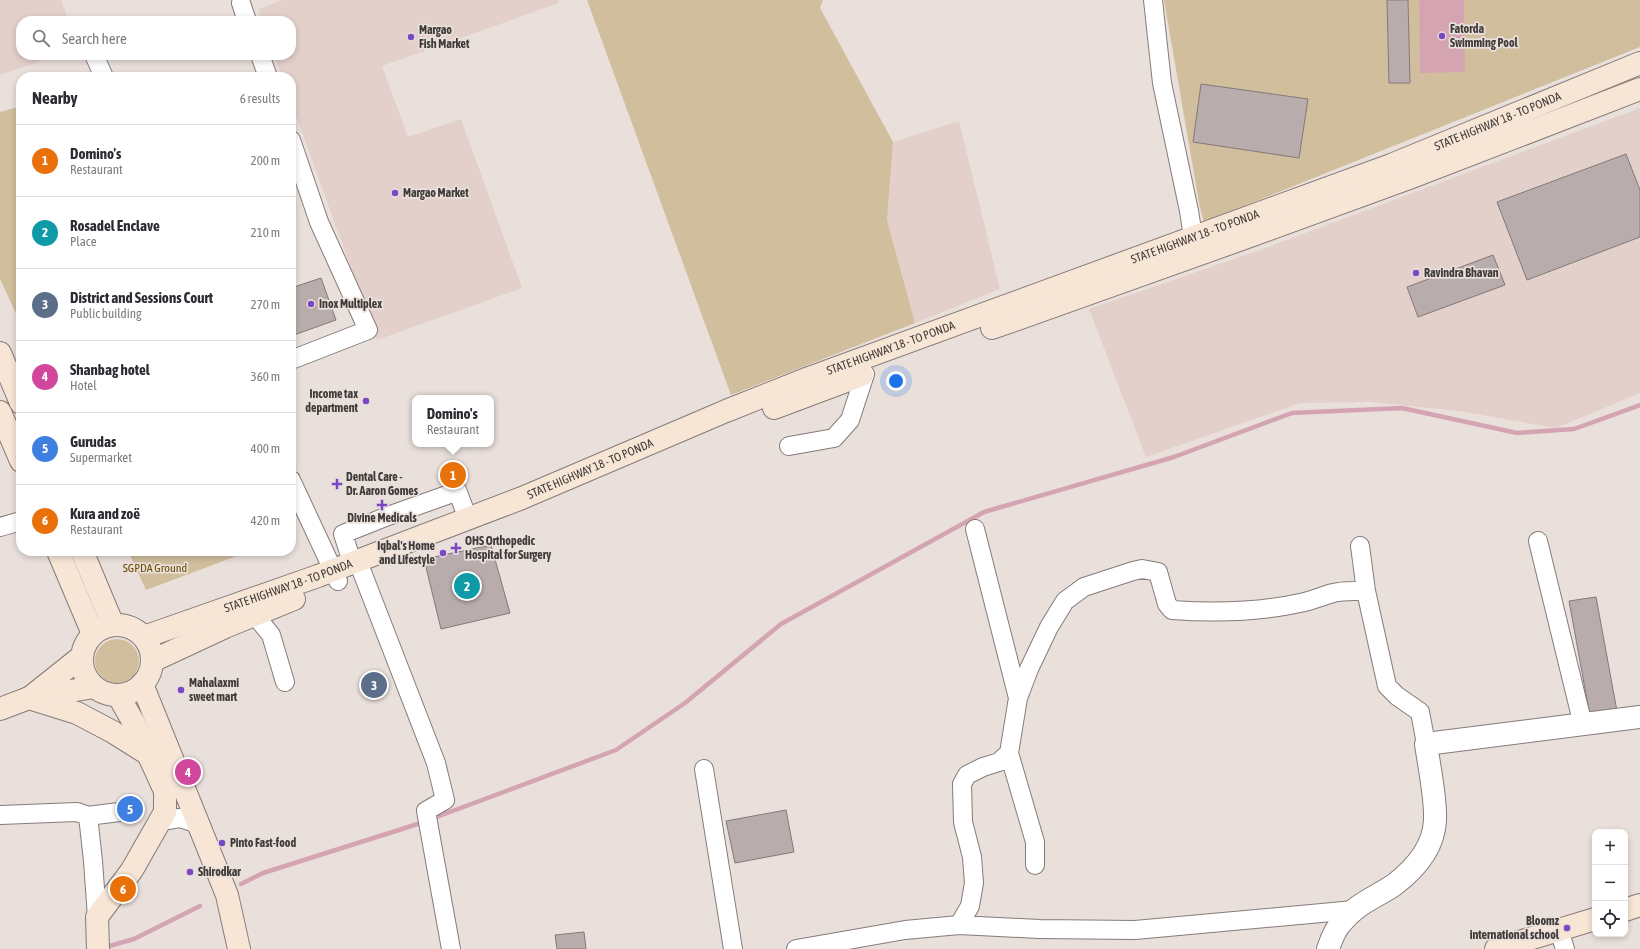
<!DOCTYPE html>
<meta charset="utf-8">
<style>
:root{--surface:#fff;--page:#f2f2f3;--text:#2b2b33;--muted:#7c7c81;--line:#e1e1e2;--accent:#0b8043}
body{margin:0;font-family:"Asap Condensed",sans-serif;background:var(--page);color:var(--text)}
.controls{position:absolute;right:12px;bottom:12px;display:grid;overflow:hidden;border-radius:8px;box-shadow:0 2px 6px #0003}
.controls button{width:36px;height:36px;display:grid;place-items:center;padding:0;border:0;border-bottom:1px solid var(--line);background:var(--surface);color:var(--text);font:20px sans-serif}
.you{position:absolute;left:896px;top:381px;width:14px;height:14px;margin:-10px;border:3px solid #fff;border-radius:50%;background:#1a73e8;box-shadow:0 0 0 6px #1a73e833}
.badge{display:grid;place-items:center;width:26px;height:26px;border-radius:50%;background:var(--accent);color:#fff;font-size:13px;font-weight:700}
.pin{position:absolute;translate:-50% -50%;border:2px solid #fff;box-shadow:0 1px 4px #0006}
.popup{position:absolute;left:412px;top:395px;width:82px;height:52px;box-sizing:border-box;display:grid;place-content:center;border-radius:8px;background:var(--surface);filter:drop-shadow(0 1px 3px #0005);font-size:13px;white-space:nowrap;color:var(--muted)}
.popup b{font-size:15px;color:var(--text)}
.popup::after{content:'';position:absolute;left:50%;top:100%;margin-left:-8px;border:8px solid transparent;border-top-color:var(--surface)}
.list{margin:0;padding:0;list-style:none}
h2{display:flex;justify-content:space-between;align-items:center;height:52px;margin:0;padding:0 16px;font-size:17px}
h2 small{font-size:13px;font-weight:400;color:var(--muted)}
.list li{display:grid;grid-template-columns:26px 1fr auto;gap:12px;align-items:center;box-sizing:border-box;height:72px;padding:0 16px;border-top:1px solid var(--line)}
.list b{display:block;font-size:15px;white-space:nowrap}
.list p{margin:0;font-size:13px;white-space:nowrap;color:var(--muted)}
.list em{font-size:13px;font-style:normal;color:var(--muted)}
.icon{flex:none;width:22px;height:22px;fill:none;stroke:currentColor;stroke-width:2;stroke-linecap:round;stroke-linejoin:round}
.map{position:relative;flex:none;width:1640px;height:949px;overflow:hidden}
.search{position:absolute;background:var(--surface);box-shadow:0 2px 6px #0003;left:16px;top:16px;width:280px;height:44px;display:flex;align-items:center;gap:10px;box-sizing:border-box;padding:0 14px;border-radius:16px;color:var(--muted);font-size:15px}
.panel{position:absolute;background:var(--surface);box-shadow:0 2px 6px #0003;left:16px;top:72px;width:280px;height:484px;border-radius:16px}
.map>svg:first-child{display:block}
.built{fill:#e3d0ca}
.green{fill:#d1be9d}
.water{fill:#d5a4b2}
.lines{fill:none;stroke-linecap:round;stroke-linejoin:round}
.stream{stroke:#d5a4b2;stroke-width:4.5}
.building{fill:#b8adac;stroke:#837978}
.minor-casing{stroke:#857b78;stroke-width:20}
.tertiary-casing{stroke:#857b78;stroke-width:24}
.secondary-casing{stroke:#857b78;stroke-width:24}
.minor{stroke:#fff;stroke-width:18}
.tertiary{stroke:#fff;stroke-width:22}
.secondary{stroke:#f7e5d6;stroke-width:22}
.poi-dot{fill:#7a48c0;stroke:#e9dfdb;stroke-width:1.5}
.labels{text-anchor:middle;stroke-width:3.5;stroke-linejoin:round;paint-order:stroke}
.poi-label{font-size:12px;font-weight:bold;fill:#3f3b39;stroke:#e9dfdb;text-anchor:start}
.street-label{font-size:12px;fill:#3f3b39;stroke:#e9dfdb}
.park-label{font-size:12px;fill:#6a4b01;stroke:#e9dfdb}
</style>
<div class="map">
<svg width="1640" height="949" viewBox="0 0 1640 949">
<rect width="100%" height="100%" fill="#e9dfdb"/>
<path class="built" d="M 0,0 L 61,0 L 69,21 L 21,21 L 21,55 L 58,55 L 0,75 Z
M 283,0 L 558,0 L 559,3 L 382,66 L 408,137 L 461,119 L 522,288 L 377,340 L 291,102 L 291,77 L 282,77 L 274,55 L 291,55 L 291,21 L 262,21 L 258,9 Z
M 1640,108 L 1640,393 L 1556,428 L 1459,411 L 1371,402 L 1300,403 L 1146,457 L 1089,309 L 1260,250 Z
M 959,121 L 1000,289 L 915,323 L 887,220 L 893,142 Z"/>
<path class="green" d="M 587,0 L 823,0 L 820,8 L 893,142 L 887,220 L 915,323 L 731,395 Z
M 1164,0 L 1640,0 L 1640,47 L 1204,222 L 1200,208 Z
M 21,106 L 21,324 L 0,279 L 0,112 Z
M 128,551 L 250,551 L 146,590 Z
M95 661a22 22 0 1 1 44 0a22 22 0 1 1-44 0Z"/>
<path class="water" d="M 1419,0 L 1464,0 L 1465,72 L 1420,73 Z"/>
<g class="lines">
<path class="stream" d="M 431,819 L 616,750 L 685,703 L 781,624 L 984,512 L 1174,457 L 1292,413 L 1402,408 L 1517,433 L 1574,429 L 1640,405
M 241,884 L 263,873 L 424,822
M 103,948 L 134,939 L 200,906"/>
</g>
<path class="building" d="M 1387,0 L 1408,0 L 1410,83 L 1389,83 Z
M 1201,84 L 1308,99 L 1299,158 L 1193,142 Z
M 1626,154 L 1640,190 L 1640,237 L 1527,280 L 1497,202 Z
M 1493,255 L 1505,285 L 1418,317 L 1407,287 Z
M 321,278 L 336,320 L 291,336 L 291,288 Z
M 491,545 L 510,613 L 441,629 L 424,559 Z
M 1596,597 L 1617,711 L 1590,716 L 1569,601 Z
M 786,810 L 794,852 L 735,863 L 726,821 Z
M 584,932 L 586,949 L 557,949 L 555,935 Z"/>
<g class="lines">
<defs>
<path id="minor" d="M 1153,0 L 1162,83 L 1189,211 L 1195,249
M 241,3 L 247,21
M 260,55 L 268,77
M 95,57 L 104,77
M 291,140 L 319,222 L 368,330 L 291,360
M 789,446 L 834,438 L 850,420 L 865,374
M 291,480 L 338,581
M 0,527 L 21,521
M 975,529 L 1018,698
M 1538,541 L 1583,725
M 1360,546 L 1366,591
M 352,562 L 343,534 L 388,516 L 447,495 L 457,490 L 468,519
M 362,572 L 436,763 L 445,800 L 426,811 L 451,949
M 255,615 L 271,635 L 285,682
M 1009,753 L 1035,842 L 1035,865
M 704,769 L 733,949
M 0,815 L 77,812 L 88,816 L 93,861 L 97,917
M 88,816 L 119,812
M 161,821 L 180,818 L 198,824
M 959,925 L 970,906 L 974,883 L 972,857 L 963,822 L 962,784 L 967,775 L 983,767 L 999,762 L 1009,753 L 1018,698 L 1029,669 L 1049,627 L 1065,601 L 1084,587 L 1133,571 L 1142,569 L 1158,572 L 1167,604 L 1172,610 C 1214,613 1259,612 1300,603 C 1311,601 1322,596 1333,593 C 1343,590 1355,591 1366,591 L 1387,686 L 1397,696 L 1420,712 L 1426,744
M 1559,930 L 1565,949
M 796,949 L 905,930 L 959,925 L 1039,929 L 1135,930 L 1354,910"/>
<path id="tertiary" d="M 1328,949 C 1331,940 1335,929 1342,922 C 1356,904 1376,897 1394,885 C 1415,869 1434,848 1435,820 C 1436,798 1429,766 1426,744 L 1640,717"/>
<g id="secondary">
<path d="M 992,328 L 1253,235 L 1412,177 L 1640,89"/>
<path d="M 0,353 L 21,403"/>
<path d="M 774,408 L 862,375"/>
<path d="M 0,412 L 21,461"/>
<path d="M 58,551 L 93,634"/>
<path d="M 82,551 L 113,625"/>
<circle cx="117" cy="660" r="35"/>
<path id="s1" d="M 144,637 L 318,576 L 522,498 L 726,411 L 809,378 L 1391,165 L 1640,63"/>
<path d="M 152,661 L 225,627 L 294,599"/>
<path d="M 142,684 L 227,895 L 239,949"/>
<path d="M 32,696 L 81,657"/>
<path d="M 29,698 L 77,713 L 113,732 L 148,754"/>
<path d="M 0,709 L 29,698 L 94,687"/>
<path d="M 1625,910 L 1640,905"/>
<path d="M 98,949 L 97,917 L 132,870 L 165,812 L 165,791 L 134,723 L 118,695"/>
<path d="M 1496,949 L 1595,919"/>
</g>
</defs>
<use href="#minor" class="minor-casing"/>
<use href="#tertiary" class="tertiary-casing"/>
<use href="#secondary" class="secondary-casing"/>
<use href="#minor" class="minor"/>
<use href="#tertiary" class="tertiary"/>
<use href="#secondary" class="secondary"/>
</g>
<g class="poi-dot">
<circle cx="1442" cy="36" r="4"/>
<circle cx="411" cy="37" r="4"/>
<circle cx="395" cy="193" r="4"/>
<circle cx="1416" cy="273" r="4"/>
<circle cx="311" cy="304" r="4"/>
<circle cx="366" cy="401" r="4"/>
<path d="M335 478h4v4h4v4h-4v4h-4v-4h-4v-4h4z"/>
<path d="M380 499h4v4h4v4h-4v4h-4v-4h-4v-4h4z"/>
<path d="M454 542h4v4h4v4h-4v4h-4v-4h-4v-4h4z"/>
<circle cx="443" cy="553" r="4"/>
<circle cx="181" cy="690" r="4"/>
<circle cx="222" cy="843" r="4"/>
<circle cx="190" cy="872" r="4"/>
<circle cx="1567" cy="928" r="4"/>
</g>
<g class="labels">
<g class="poi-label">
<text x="1450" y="33">Fatorda<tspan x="1450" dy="14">Swimming Pool</tspan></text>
<text x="419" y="34">Margao<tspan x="419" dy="14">Fish Market</tspan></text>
<text x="403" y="197">Margao Market</text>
<text x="1424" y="277">Ravindra Bhavan</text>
<text x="319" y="308">Inox Multiplex</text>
<text x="358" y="398" text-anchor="end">Income tax<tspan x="358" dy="14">department</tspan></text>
<text x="346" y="481">Dental Care -<tspan x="346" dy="14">Dr. Aaron Gomes</tspan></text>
<text x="382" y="522" text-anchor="middle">Divine Medicals</text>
<text x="465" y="545">OHS Orthopedic<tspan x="465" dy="14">Hospital for Surgery</tspan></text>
<text x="435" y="550" text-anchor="end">Iqbal's Home<tspan x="435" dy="14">and Lifestyle</tspan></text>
<text x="189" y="687">Mahalaxmi<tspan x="189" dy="14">sweet mart</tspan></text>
<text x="230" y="847">Pinto Fast-food</text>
<text x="198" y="876">Shirodkar</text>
<text x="1559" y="925" text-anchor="end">Bloomz<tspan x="1559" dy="14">international school</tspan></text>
</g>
<g class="street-label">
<text dy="4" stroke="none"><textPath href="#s1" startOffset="1449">STATE HIGHWAY 18 - TO PONDA</textPath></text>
<text dy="4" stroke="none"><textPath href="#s1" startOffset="1125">STATE HIGHWAY 18 - TO PONDA</textPath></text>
<text dy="4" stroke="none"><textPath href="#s1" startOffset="801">STATE HIGHWAY 18 - TO PONDA</textPath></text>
<text dy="4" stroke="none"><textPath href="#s1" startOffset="477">STATE HIGHWAY 18 - TO PONDA</textPath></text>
<text dy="4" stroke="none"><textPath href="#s1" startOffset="153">STATE HIGHWAY 18 - TO PONDA</textPath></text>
</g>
<g class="park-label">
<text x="155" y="572">SGPDA Ground</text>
</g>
</g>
</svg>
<div class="controls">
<button>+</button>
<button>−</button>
<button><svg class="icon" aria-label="locate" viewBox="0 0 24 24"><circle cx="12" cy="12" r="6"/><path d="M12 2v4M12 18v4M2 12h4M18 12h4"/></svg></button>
</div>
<div class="you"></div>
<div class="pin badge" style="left:453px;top:475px;background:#e8710a">1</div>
<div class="popup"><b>Domino's</b>Restaurant</div>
<div class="pin badge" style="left:467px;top:586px;background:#0f9aa8">2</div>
<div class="pin badge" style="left:374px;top:685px;background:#5c6f8a">3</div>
<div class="pin badge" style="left:188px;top:772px;background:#d1479c">4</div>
<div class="pin badge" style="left:130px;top:809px;background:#3f7fe0">5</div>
<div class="pin badge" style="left:123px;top:889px;background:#e8710a">6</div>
<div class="search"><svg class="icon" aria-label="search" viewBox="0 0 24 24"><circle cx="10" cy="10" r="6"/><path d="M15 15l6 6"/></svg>Search here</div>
<section class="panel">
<h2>Nearby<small>6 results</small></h2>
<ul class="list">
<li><span class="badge" style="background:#e8710a">1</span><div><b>Domino's</b><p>Restaurant</p></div><em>200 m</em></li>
<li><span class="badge" style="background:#0f9aa8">2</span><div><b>Rosadel Enclave</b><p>Place</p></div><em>210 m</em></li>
<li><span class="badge" style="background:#5c6f8a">3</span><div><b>District and Sessions Court</b><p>Public building</p></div><em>270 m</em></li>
<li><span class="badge" style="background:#d1479c">4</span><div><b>Shanbag hotel</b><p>Hotel</p></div><em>360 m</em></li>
<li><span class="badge" style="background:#3f7fe0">5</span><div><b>Gurudas</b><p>Supermarket</p></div><em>400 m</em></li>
<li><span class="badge" style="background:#e8710a">6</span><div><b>Kura and zoë</b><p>Restaurant</p></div><em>420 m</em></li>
</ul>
</section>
</div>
